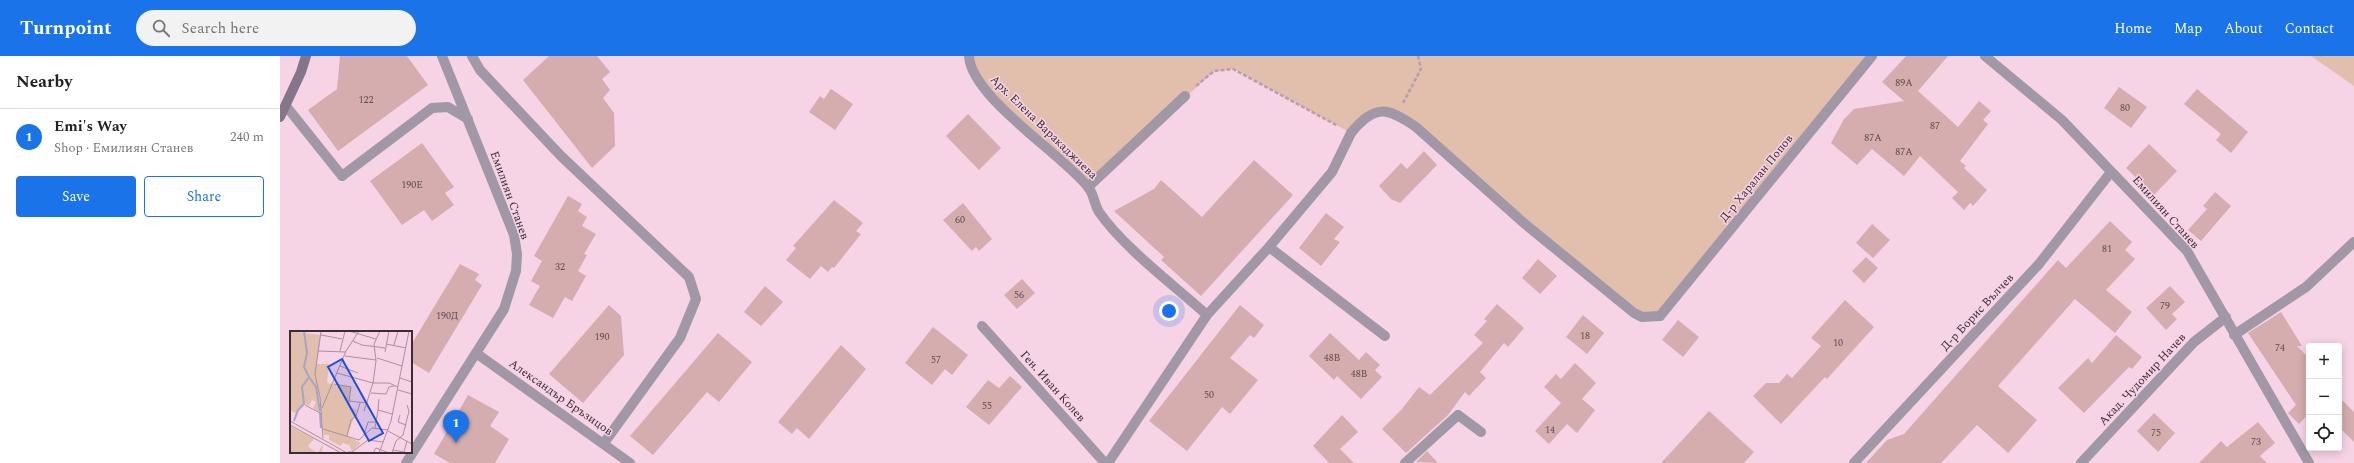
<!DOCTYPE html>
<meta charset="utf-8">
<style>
:root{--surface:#fff;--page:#f2f2f2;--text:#222;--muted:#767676;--line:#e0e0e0;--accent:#1a73e8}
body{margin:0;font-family:Spectral,serif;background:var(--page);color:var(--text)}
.controls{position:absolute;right:12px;bottom:12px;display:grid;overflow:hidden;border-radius:4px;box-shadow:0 2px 10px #0003}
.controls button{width:36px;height:36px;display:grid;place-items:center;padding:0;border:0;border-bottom:1px solid var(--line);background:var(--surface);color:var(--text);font:20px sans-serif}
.you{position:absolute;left:889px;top:255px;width:14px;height:14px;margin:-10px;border:3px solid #fff;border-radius:50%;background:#1a73e8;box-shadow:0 0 0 6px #1a73e833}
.badge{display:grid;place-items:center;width:26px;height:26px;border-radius:50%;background:var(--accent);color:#fff;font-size:13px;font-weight:700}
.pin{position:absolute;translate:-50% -33px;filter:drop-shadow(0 1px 2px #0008)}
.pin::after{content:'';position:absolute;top:21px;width:14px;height:12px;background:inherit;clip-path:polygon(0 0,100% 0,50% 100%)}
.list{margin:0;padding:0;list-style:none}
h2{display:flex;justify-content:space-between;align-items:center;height:52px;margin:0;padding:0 16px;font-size:17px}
h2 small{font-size:13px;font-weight:400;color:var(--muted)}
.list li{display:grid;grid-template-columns:26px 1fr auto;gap:12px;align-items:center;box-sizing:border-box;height:56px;padding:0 16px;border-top:1px solid var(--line)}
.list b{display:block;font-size:15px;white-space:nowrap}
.list p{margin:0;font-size:13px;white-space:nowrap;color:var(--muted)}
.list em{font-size:13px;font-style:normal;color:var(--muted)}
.actions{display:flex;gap:8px;padding:12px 16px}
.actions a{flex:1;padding:9px 0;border:1px solid var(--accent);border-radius:4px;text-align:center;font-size:14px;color:var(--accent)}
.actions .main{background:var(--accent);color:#fff}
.icon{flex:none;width:22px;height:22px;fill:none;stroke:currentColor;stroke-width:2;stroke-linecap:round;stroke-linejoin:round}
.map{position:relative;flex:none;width:2074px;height:407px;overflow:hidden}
header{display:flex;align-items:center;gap:24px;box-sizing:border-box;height:56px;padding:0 20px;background:var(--accent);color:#fff}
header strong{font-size:19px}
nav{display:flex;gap:22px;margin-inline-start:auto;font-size:14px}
.search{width:280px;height:36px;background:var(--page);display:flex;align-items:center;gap:10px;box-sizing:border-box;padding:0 14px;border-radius:22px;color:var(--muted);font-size:15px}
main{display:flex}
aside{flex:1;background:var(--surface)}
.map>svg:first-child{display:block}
.green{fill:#e2bfac}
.building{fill:#d5adae}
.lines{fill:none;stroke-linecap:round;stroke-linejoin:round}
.path{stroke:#ba9dad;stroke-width:2.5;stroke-dasharray:4 2;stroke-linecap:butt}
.service{stroke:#a198a7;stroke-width:10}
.minor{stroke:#a198a7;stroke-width:10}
.secondary{stroke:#83768b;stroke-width:10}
.labels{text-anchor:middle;stroke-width:3;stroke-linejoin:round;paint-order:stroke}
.number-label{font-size:10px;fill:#614c52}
.street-label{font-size:12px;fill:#3a2c34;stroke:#f7d3e6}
.inset-river{fill:none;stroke:#a2a6c9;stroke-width:2}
.inset-road{fill:none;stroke:#ab909f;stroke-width:1}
.view{fill:#1d4ed8;fill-opacity:0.15;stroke:#1d4ed8;stroke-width:2}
.inset-edge{fill:none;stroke:#3a2c34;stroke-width:2}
</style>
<header>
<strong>Turnpoint</strong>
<div class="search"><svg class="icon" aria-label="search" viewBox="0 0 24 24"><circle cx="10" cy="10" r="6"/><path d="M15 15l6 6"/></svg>Search here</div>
<nav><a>Home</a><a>Map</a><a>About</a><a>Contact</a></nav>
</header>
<main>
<aside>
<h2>Nearby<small></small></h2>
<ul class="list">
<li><span class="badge">1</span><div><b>Emi's Way</b><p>Shop · Емилиян Станев</p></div><em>240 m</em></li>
</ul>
<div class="actions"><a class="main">Save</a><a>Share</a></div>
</aside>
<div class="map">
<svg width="2074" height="407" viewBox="0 0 2074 407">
<rect width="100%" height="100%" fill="#f7d3e6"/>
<path class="green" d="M 689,0 L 1592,0 L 1380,260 L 1362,261 L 1136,71 L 1097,56 L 1071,77 L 954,13 L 934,15 L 808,131 L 716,45 Z
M 2031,0 L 2074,0 L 2074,30 Z"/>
<path class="building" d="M 60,0 L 127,0 L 148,29 L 58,95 L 28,54 L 57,33 Z
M 269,0 L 317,0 L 330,16 L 322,23 L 330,34 L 323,42 L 334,57 L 335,90 L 312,112 L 243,24 Z
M 1626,0 L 1668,0 L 1638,35 L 1678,71 L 1699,45 L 1711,55 L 1703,64 L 1708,68 L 1680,105 L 1686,110 L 1684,112 L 1707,134 L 1693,150 L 1690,147 L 1684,154 L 1672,142 L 1678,136 L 1640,100 L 1624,120 L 1592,93 L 1577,109 L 1551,87 L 1564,63 L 1574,53 L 1624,45 L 1602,26 Z
M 1839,31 L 1867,51 L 1851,72 L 1824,52 Z
M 551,33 L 573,48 L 555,74 L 529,56 L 540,40 L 544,43 Z
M 1917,33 L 1968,76 L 1951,97 L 1936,84 L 1941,78 L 1904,48 Z
M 688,58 L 721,92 L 699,114 L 666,80 Z
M 142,87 L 174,131 L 165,137 L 174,149 L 152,165 L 144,154 L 122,169 L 90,125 Z
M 1869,88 L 1897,115 L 1874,139 L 1846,112 Z
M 1144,95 L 1157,109 L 1120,147 L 1111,143 L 1099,130 L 1121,107 L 1127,113 Z
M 974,104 L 1013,139 L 921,240 L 881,204 L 884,201 L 834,155 L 874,133 L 881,124 L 922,161 Z
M 1935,136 L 1951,150 L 1921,185 L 1908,174 L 1927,153 L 1923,150 Z
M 288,140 L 302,148 L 298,155 L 307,161 L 302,170 L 316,178 L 304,198 L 307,199 L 298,215 L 306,220 L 292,245 L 285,241 L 273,262 L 249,249 L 260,230 L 251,225 L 262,205 L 254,200 Z
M 554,144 L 583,167 L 576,175 L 581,178 L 554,212 L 552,211 L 548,216 L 541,210 L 530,223 L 506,204 L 516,192 L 513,190 Z
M 683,147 L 712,183 L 699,195 L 696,191 L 692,195 L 663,164 Z
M 1046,157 L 1064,171 L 1054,183 L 1060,186 L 1041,210 L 1019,192 Z
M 1830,165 L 1852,186 L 1845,194 L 1855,203 L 1826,234 L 1852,256 L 1835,277 L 1795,243 L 1718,330 L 1757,364 L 1728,397 L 1697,369 L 1661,407 L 1586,407 L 1607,384 L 1624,378 L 1778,204 L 1786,212 Z
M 1592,168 L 1610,184 L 1593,202 L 1576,187 Z
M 1586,201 L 1598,212 L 1584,227 L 1572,215 Z
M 1258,203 L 1277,220 L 1260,238 L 1242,222 Z
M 180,208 L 199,218 L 195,224 L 202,229 L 149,317 L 131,306 L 131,289 Z
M 742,223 L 755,237 L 737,253 L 724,239 Z
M 485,230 L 503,246 L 481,270 L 464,256 Z
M 1890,230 L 1905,246 L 1892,258 L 1897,263 L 1886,274 L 1866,252 Z
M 1565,244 L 1594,271 L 1547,323 L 1545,321 L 1501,368 L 1473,340 L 1486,327 L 1499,327 L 1507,318 L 1512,322 L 1541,290 L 1531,282 Z
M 1217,248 L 1244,272 L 1228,291 L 1224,287 L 1200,316 L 1206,322 L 1189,340 L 1185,336 L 1168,359 L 1126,397 L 1102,373 L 1122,353 L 1139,331 L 1150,339 L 1203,287 L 1194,279 L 1207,265 L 1204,263 Z
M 329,249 L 341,260 L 344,299 L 303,347 L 269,318 Z
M 960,249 L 984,269 L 974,282 L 970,279 L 950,302 L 978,324 L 950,358 L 942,351 L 907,395 L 869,365 Z
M 2001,256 L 2022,290 L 2017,290 L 2029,302 L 2029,357 L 2019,368 L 2008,357 L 2016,349 L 1968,277 Z
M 1303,259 L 1324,277 L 1307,298 L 1286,281 Z
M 1398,264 L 1419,281 L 1403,301 L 1382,284 Z
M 653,271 L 688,299 L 672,319 L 665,313 L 652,329 L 625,307 Z
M 438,277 L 472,306 L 439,346 L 427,336 L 373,399 L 350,380 Z
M 1050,277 L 1079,304 L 1086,296 L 1100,309 L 1095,314 L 1102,321 L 1081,343 L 1057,320 L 1054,324 L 1029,300 Z
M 1836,279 L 1862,301 L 1852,313 L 1849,311 L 1804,357 L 1778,332 L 1808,302 L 1812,307 Z
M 561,289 L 586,313 L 529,383 L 517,372 L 512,378 L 498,366 Z
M 1295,307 L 1316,327 L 1302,343 L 1315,354 L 1297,377 L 1287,368 L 1269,388 L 1255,375 L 1281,347 L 1264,331 L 1276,318 L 1281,323 Z
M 730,320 L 742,331 L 709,369 L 686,351 L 708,324 L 719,332 Z
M 188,339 L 219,356 L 210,370 L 229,383 L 215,407 L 170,407 L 154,398 Z
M 2059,341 L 2074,356 L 2074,386 L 2059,371 Z
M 1429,355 L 1474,396 L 1464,407 L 1381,407 Z
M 1874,357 L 1895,377 L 1878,396 L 1857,375 Z
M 1062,359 L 1078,376 L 1060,393 L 1074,407 L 1049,407 L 1033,390 Z
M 1978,366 L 1995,387 L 1980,400 L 1987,407 L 1919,407 L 1941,385 L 1947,391 Z
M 1147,395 L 1158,407 L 1136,406 Z"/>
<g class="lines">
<path class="path" d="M 916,30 L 934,15 L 953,13 L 1058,70
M 1123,47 L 1141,13 L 1138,0"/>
<path class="service" d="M 192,0 L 200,14 L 281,100 L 409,221 L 416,243 L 400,282 L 324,387
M 6,50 L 62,120
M 1071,77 C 1095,48 1107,51 1136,71 L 1245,168 L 1354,257 L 1362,261 L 1380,260
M 808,131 L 905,40
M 1178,359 L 1201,376
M 1801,407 L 1914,286 L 1946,261"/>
<path class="minor" d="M 689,0 C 691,41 782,98 808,131 C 814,138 814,148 819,156 C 844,192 894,229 927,259
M 1705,0 L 1782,64 L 1907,195 L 2029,407
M 62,120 L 152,52 L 168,51 L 188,63
M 989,191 L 1105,280
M 1380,260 L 1592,0
M 702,270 L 825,407
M 1954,279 L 2026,231 L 2074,186
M 196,297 L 350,407
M 126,407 L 224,253 L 236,215 L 237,198 L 234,179 L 162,0
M 828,407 L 927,259 L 989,191 L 1052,116 L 1071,77
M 1125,407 L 1178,359
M 1574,407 L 1759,208 L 1831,116"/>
<path class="secondary" d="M 0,61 L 21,16 L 26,0"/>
</g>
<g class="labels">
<g class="number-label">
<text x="1624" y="30">89А</text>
<text x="86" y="47">122</text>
<text x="1845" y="55">80</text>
<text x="1655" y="73">87</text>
<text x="1593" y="85">87А</text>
<text x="1624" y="99">87А</text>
<text x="132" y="132">190E</text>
<text x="680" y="167">60</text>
<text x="1827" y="196">81</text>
<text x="280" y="214">32</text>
<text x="739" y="242">56</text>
<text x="1885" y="253">79</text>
<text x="167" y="263">190Д</text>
<text x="1305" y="283">18</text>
<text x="322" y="284">190</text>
<text x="1558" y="290">10</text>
<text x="2000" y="295">74</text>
<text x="1052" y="305">48В</text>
<text x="656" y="307">57</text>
<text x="1079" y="321">48В</text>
<text x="929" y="342">50</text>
<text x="707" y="353">55</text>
<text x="1270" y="377">14</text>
<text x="1876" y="380">75</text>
<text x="1976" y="389">73</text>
</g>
<g class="street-label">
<text transform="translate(764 71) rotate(44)" y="4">Арх. Елена Варакаджиева</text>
<text transform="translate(1476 122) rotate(-51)" y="4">Д-р Харалан Попов</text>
<text transform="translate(230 139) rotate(70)" y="4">Емилиян Станев</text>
<text transform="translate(1886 156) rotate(48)" y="4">Емилиян Станев</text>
<text transform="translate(1697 256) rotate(-47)" y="4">Д-р Борис Вълчев</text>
<text transform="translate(1862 323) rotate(-47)" y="4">Акад. Чудомир Начев</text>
<text transform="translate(773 330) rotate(48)" y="4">Ген. Иван Колев</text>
<text transform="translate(281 341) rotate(35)" y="4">Александър Бръзицов</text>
</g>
</g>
<g transform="translate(10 275)">
<rect width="122" height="122" fill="#f7d3e6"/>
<path d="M 0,0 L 31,4 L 27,33 L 39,33 L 37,52 L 61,56 L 60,76 L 67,79 L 57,105 L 71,112 L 62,120 L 59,114 L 53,112 L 50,115 L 47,113 L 39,109 L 39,104 L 34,104 L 29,62 L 31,100 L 29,81 L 23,77 L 26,71 L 22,69 L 19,75 L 15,72 L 5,82 L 0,79 ZM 0,95 L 24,108 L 18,115 L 21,118 L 28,122 L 33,112 L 32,122 L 0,122 Z" fill="#e2bfac"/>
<path class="inset-river" d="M 14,0 L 17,22 L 14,36 L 19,46M 19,46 L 26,56 L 30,80M 30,82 L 31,97M 4,90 L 8,79 L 14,73 L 12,56 L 19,46"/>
<path class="inset-road" d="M 31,0 L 25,43 L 30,66 L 33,107M 59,0 L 86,8M 31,4 L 52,8M 63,10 L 72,14 L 95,17M 96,13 L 116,17M 104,14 L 108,0M 28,20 L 56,21M 50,20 L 55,0M 95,21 L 99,0M 55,25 L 86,29M 87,27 L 112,35M 50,35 L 68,42M 47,42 L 83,52 L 99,52 L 108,56M 110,47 L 122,51M 44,53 L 61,56 L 59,70 L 77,72M 108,59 L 122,63M 81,62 L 96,63 L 99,56 L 104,55M 89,68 L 88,79 L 102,83M 15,74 L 32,83M 32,77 L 56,20 L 69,0M 74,80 L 83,52 L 86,30 L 84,13 L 90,0M 110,84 L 108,91 L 116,94M 0,90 L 57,122M 0,94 L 51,122M 85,97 L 88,79M 33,98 L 69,109 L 82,97 L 98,99M 98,100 L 122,113M 74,104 L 78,91 L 86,91M 57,105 L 61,89 L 66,85 L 70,72M 103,119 L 114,121 L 117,110M 58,121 L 62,121 L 78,109 L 93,111M 83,122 L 86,117 L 99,122M 89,122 L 101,90 L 119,0M 102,122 L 106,110 L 113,104 L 119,80 L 117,74"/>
<path class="view" d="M 52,28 L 93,102 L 79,110 L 38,36 Z"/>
<rect width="122" height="122" class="inset-edge"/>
</g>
</svg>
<div class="controls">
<button>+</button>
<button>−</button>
<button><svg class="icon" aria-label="locate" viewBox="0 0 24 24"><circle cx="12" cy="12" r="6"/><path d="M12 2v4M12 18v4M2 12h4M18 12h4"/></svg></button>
</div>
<div class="you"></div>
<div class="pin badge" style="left:176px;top:387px">1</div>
</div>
</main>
